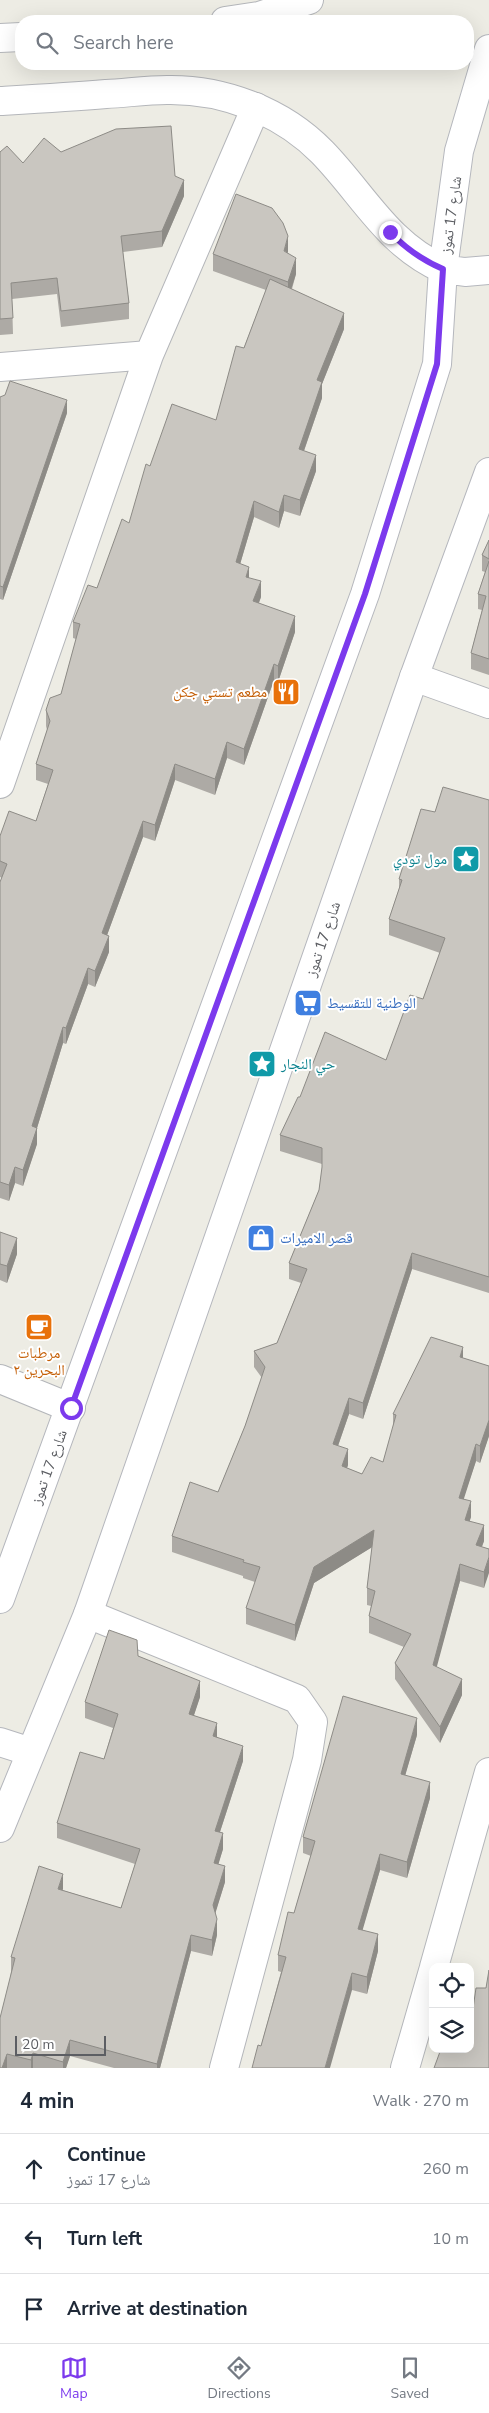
<!DOCTYPE html>
<meta charset="utf-8">
<style>
:root{--surface:#fff;--page:#f2f2f3;--text:#1f2937;--muted:#747a83;--line:#e0e1e3;--accent:#7c3aed}
body{margin:0;font-family:"Nunito Sans","Noto Naskh Arabic",sans-serif;background:var(--page);color:var(--text)}
.controls{position:absolute;right:15px;bottom:15px;display:grid;overflow:hidden;border-radius:10px;box-shadow:0 5px 20px #0002}
.controls button{width:45px;height:45px;display:grid;place-items:center;padding:0;border:0;border-bottom:1px solid var(--line);background:var(--surface);color:var(--text);font:25px sans-serif}
.scale{position:absolute;left:15px;bottom:12px;width:91px;box-sizing:border-box;padding-left:5px;border:2px solid #5c5e63;border-top:0;font-size:14px;line-height:18px;white-space:nowrap;color:#5c5e63;-webkit-text-stroke:4px #fff;paint-order:stroke}
.stop{position:absolute;width:15px;height:15px;margin:-11px;border:4px solid #7c3aed;border-radius:50%;background:#fff}
.stop.end{background:#7c3aed;border-color:#fff;box-shadow:0 1px 5px #0008}
.list{margin:0;padding:0;list-style:none}
h2{display:flex;justify-content:space-between;align-items:center;height:65px;margin:0;padding:0 20px;font-size:21px}
h2 small{font-size:16px;font-weight:400;color:var(--muted)}
.list li{display:grid;grid-template-columns:32px 1fr auto;gap:15px;align-items:center;box-sizing:border-box;height:70px;padding:0 20px;border-top:1px solid var(--line)}
.list b{display:block;font-size:19px;white-space:nowrap}
.list p{margin:0;font-size:16px;white-space:nowrap;color:var(--muted)}
.list em{font-size:16px;font-style:normal;color:var(--muted)}
.icon{flex:none;width:28px;height:28px;fill:none;stroke:currentColor;stroke-width:2;stroke-linecap:round;stroke-linejoin:round}
.map{position:relative;flex:none;width:489px;height:2068px;overflow:hidden}
.search{position:absolute;background:var(--surface);box-shadow:0 5px 20px #0002;left:15px;right:15px;top:15px;height:55px;display:flex;align-items:center;gap:12px;box-sizing:border-box;padding:0 18px;border-radius:20px;color:var(--muted);font-size:19px}
.sheet{height:275px;background:var(--surface)}
nav{display:flex;justify-content:space-around;align-items:center;box-sizing:border-box;height:70px;border-top:1px solid var(--line);background:var(--surface);font-size:14px;color:var(--muted)}
nav a{display:grid;justify-items:center;gap:2px}
nav .on{color:var(--accent)}
.map>svg:first-child{display:block}
.lines{fill:none;stroke-linecap:round;stroke-linejoin:round}
.minor-casing{stroke:#b4b6ba;stroke-width:30}
.tertiary-casing{stroke:#b4b6ba;stroke-width:30}
.secondary-casing{stroke:#b5b7bd;stroke-width:30}
.minor{stroke:#fff;stroke-width:28}
.tertiary{stroke:#fff;stroke-width:28}
.secondary{stroke:#fff;stroke-width:28}
.wall{fill:#adaaa5}
.shaded-wall{fill:#8d8b86}
.building{fill:#c9c6c0;stroke:#8d8b86}
.route{stroke:#7c3aed;stroke-width:6}
.labels{text-anchor:middle;stroke-width:4;stroke-linejoin:round;paint-order:stroke}
.street-label{font-size:15px;fill:#5c5e63;stroke:#fff}
.food-label{font-size:15px;fill:#c56008;stroke:#fff;text-anchor:end}
.culture-label{font-size:15px;fill:#0d838f;stroke:#fff;text-anchor:end}
.shop-label{font-size:15px;fill:#366cbe;stroke:#fff;text-anchor:start}
</style>
<div class="map">
<svg width="489" height="2068" viewBox="0 0 489 2068">
<rect width="100%" height="100%" fill="#edece4"/>
<g class="lines">
<defs>
<path id="minor" d="M 0,367 L 149,355
M 414,677 L 489,704
M 0,784 L 149,355 L 256,107
M 0,1379 L 71,1408
M 88,1614 L 297,1699 L 313,1722 L 307,1760 L 224,2068
M 434,1967 L 489,1772
M 405,2068 L 433,1971"/>
<path id="tertiary" d="M 225,21 L 259,16 L 309,0
M 0,38 L 21,37
M 0,101 C 35,99 71,97 106,94 C 126,93 147,90 167,90 C 223,89 282,111 322,152 C 363,194 387,244 443,269"/>
<path id="secondary" d="M 443,269 L 465,272 L 489,270
M 0,1599 L 365,594 L 437,364 L 443,269 L 459,151 L 489,49
M 0,1742 L 31,1752
M 0,1828 L 88,1614 L 414,677 L 489,472"/>
</defs>
<use href="#minor" class="minor-casing"/>
<use href="#tertiary" class="tertiary-casing"/>
<use href="#secondary" class="secondary-casing"/>
<use href="#minor" class="minor"/>
<use href="#tertiary" class="tertiary"/>
<use href="#secondary" class="secondary"/>
</g>
<path class="wall" d="M 0,152 L 23,163 L 61,152 L 175,176 L 184,196 L 162,247 L 123,252 L 129,303 L 129,319 L 61,327 L 57,294 L 12,299 L 13,334 L 0,335 Z
M 288,253 L 296,274 L 292,289 L 344,329 L 322,384 L 322,398 L 304,451 L 316,471 L 300,516 L 284,511 L 279,528 L 254,517 L 240,564 L 261,597 L 259,603 L 295,632 L 278,682 L 274,680 L 244,765 L 227,758 L 215,795 L 175,780 L 155,841 L 143,837 L 107,935 L 109,952 L 95,987 L 88,984 L 66,1044 L 63,1043 L 37,1128 L 37,1144 L 23,1186 L 15,1183 L 9,1201 L 0,1198 L 0,882 L 2,878 L 0,877 L 0,836 L 36,821 L 48,784 L 36,780 L 36,764 L 47,730 L 46,726 L 46,710 L 61,694 L 76,639 L 73,638 L 73,622 L 97,588 L 129,523 L 150,466 L 216,420 L 266,290 L 213,271 L 213,254 Z
M 0,397 L 67,413 L 3,600 L 0,599 Z
M 489,540 L 489,675 L 471,669 L 471,653 L 482,610 L 478,609 L 478,594 L 485,572 L 482,571 L 482,555 Z
M 489,800 L 489,1293 L 412,1269 L 363,1419 L 349,1414 L 338,1446 L 348,1465 L 347,1468 L 362,1474 L 383,1462 L 393,1429 L 393,1414 L 463,1358 L 489,1366 L 489,1436 L 480,1463 L 476,1461 L 463,1499 L 471,1517 L 469,1521 L 484,1541 L 482,1547 L 489,1549 L 484,1588 L 460,1581 L 436,1667 L 462,1695 L 440,1743 L 395,1679 L 395,1663 L 404,1647 L 369,1633 L 369,1616 L 371,1606 L 367,1605 L 367,1588 L 372,1547 L 314,1583 L 295,1641 L 246,1624 L 246,1608 L 255,1582 L 243,1578 L 243,1576 L 172,1552 L 172,1536 L 218,1492 L 245,1426 L 262,1378 L 254,1367 L 254,1351 L 277,1343 L 301,1283 L 289,1279 L 289,1263 L 319,1190 L 322,1170 L 322,1164 L 280,1151 L 280,1135 L 300,1097 L 386,1060 L 423,999 L 440,953 L 389,935 L 389,919 L 399,889 L 399,879 L 435,812 Z
M 0,1232 L 17,1254 L 7,1283 L 0,1280 Z
M 138,1656 L 200,1697 L 194,1715 L 243,1761 L 220,1832 L 223,1849 L 218,1864 L 225,1882 L 215,1913 L 217,1935 L 212,1956 L 191,1951 L 160,2068 L 114,2068 L 70,2056 L 66,2068 L 0,2068 L 11,1972 L 11,1957 L 62,1890 L 121,1908 L 135,1864 L 57,1838 L 57,1823 L 104,1759 L 113,1728 L 85,1718 L 85,1702 Z
M 417,1735 L 405,1775 L 430,1798 L 407,1878 L 380,1870 L 362,1930 L 378,1951 L 367,1994 L 352,1990 L 261,2046 L 281,1972 L 278,1971 L 278,1955 L 294,1913 L 311,1856 L 303,1853 L 303,1837 Z"/>
<path class="shaded-wall" d="M 184,180 L 184,196 L 162,247 L 162,231 Z
M 288,236 L 288,253 L 284,251 Z
M 296,258 L 296,274 L 288,299 L 288,282 Z
M 344,313 L 344,329 L 322,384 L 322,398 L 299,465 L 299,449 L 317,380 Z
M 67,400 L 67,413 L 3,600 L 3,587 Z
M 316,455 L 316,471 L 300,516 L 300,500 Z
M 284,495 L 284,511 L 279,528 L 279,512 Z
M 254,501 L 254,517 L 236,578 L 236,562 Z
M 249,567 L 249,583 L 246,577 Z
M 261,581 L 261,597 L 253,617 L 253,601 Z
M 295,616 L 295,632 L 278,682 L 278,666 Z
M 274,664 L 274,680 L 244,765 L 244,749 Z
M 227,742 L 227,758 L 215,795 L 215,779 Z
M 175,764 L 175,780 L 155,841 L 155,825 Z
M 143,821 L 143,837 L 102,949 L 102,933 Z
M 109,936 L 109,952 L 95,987 L 95,971 Z
M 88,968 L 88,984 L 66,1044 L 66,1028 Z
M 63,1027 L 63,1043 L 37,1128 L 37,1144 L 23,1186 L 23,1170 L 32,1126 Z
M 15,1167 L 15,1183 L 9,1201 L 9,1185 Z
M 17,1238 L 17,1254 L 7,1283 L 7,1266 Z
M 412,1253 L 412,1269 L 363,1419 L 363,1403 Z
M 463,1347 L 463,1363 L 460,1357 Z
M 349,1398 L 349,1414 L 333,1460 L 333,1444 Z
M 489,1420 L 489,1436 L 480,1463 L 480,1446 Z
M 476,1444 L 476,1461 L 459,1514 L 459,1498 Z
M 348,1449 L 348,1465 L 342,1482 L 342,1466 Z
M 471,1501 L 471,1517 L 465,1536 L 465,1520 Z
M 484,1525 L 484,1541 L 476,1561 L 476,1545 Z
M 374,1530 L 374,1546 L 314,1583 L 295,1641 L 295,1625 L 314,1567 Z
M 489,1557 L 489,1573 L 484,1588 L 484,1572 Z
M 460,1564 L 460,1581 L 433,1681 L 433,1665 Z
M 462,1679 L 462,1695 L 440,1743 L 440,1727 Z
M 200,1681 L 200,1697 L 189,1730 L 189,1714 Z
M 417,1718 L 417,1735 L 401,1790 L 401,1774 Z
M 217,1723 L 217,1739 L 213,1736 Z
M 243,1746 L 243,1761 L 215,1847 L 215,1831 Z
M 430,1782 L 430,1798 L 407,1878 L 407,1862 Z
M 223,1833 L 223,1849 L 214,1879 L 214,1863 Z
M 380,1854 L 380,1870 L 358,1946 L 358,1929 Z
M 225,1866 L 225,1882 L 213,1921 L 213,1905 Z
M 63,1874 L 63,1889 L 58,1904 L 58,1889 Z
M 217,1919 L 217,1935 L 212,1956 L 212,1940 Z
M 378,1934 L 378,1951 L 367,1994 L 367,1977 Z
M 191,1935 L 191,1951 L 160,2068 L 157,2068 L 157,2064 Z
M 352,1973 L 352,1990 L 330,2068 L 325,2068 Z
M 70,2040 L 70,2056 L 66,2068 L 63,2068 L 63,2062 Z
M 33,2053 L 33,2068 L 31,2068 L 31,2060 Z
M 7,2054 L 7,2068 L 2,2068 Z"/>
<path class="building" d="M 171,126 L 175,176 L 184,180 L 162,231 L 121,236 L 129,303 L 61,311 L 57,278 L 11,283 L 13,318 L 0,319 L 0,152 L 7,146 L 23,163 L 44,138 L 61,152 L 116,129 Z
M 236,194 L 272,208 L 283,223 L 288,236 L 284,251 L 296,258 L 288,282 L 213,254 Z
M 270,279 L 344,313 L 317,380 L 322,382 L 299,449 L 316,455 L 300,500 L 284,495 L 279,512 L 254,501 L 236,562 L 249,567 L 246,577 L 261,581 L 253,601 L 295,616 L 278,666 L 274,664 L 244,749 L 227,742 L 215,779 L 175,764 L 155,825 L 143,821 L 102,933 L 109,936 L 95,971 L 88,968 L 66,1028 L 63,1027 L 32,1126 L 37,1128 L 23,1170 L 15,1167 L 9,1185 L 0,1182 L 0,882 L 7,864 L 0,861 L 0,836 L 9,811 L 36,821 L 53,770 L 36,764 L 50,721 L 46,710 L 50,698 L 61,694 L 80,624 L 73,622 L 88,585 L 97,588 L 122,519 L 129,523 L 146,464 L 150,466 L 172,404 L 216,420 L 236,346 L 244,348 Z
M 10,381 L 67,400 L 3,587 L 0,586 L 0,397 L 5,395 Z
M 489,540 L 489,559 L 482,555 Z
M 489,561 L 489,659 L 471,653 L 486,596 L 478,594 Z
M 443,787 L 489,800 L 489,1277 L 412,1253 L 363,1403 L 349,1398 L 333,1444 L 348,1449 L 342,1466 L 362,1474 L 371,1457 L 383,1462 L 396,1415 L 393,1414 L 431,1337 L 463,1347 L 460,1357 L 489,1366 L 489,1420 L 480,1446 L 476,1444 L 459,1498 L 471,1501 L 465,1520 L 484,1525 L 476,1545 L 489,1549 L 489,1557 L 484,1572 L 460,1564 L 433,1665 L 462,1679 L 440,1727 L 395,1663 L 411,1634 L 369,1616 L 375,1591 L 367,1588 L 374,1530 L 314,1567 L 295,1625 L 246,1608 L 260,1567 L 243,1562 L 244,1560 L 172,1536 L 190,1482 L 218,1492 L 245,1426 L 265,1367 L 254,1351 L 277,1343 L 307,1269 L 289,1263 L 319,1190 L 322,1167 L 322,1148 L 280,1135 L 298,1097 L 300,1097 L 325,1032 L 386,1060 L 410,995 L 423,999 L 445,938 L 389,919 L 402,880 L 399,879 L 421,809 L 435,812 Z
M 0,1232 L 17,1238 L 7,1266 L 0,1264 Z
M 109,1630 L 137,1640 L 138,1656 L 200,1681 L 189,1714 L 217,1723 L 213,1736 L 243,1746 L 215,1831 L 223,1833 L 214,1863 L 225,1866 L 213,1905 L 217,1919 L 212,1940 L 191,1935 L 157,2064 L 70,2040 L 63,2062 L 33,2053 L 31,2060 L 7,2054 L 2,2068 L 0,2068 L 0,2018 L 15,1958 L 11,1957 L 39,1866 L 63,1874 L 58,1889 L 121,1908 L 140,1849 L 57,1823 L 80,1752 L 104,1759 L 118,1714 L 85,1702 Z
M 343,1696 L 417,1718 L 401,1774 L 430,1782 L 407,1862 L 380,1854 L 358,1929 L 378,1934 L 367,1977 L 352,1973 L 325,2068 L 252,2068 L 258,2045 L 261,2046 L 286,1957 L 278,1955 L 288,1912 L 294,1913 L 315,1841 L 303,1837 Z
M 489,1970 L 489,2068 L 434,2068 L 441,2049 L 470,2049 L 470,2029 L 476,1988 L 486,1988 Z"/>
<g class="lines">
<path class="route" d="M 71,1408 L 365,594 L 437,364 L 443,269 C 422,260 406,249 390,232"/>
</g>
<defs>
<symbol id="restaurant-square" viewBox="-11 -11 22 22"><rect x="-9" y="-9" width="18" height="18" rx="4" fill="#e8710a" stroke="#fff"/><path d="M-5-6h1v4h1v-4h1v4h1v-4h1v5L-1.5 .5V6h-2V.5L-5-1ZM5-6V6H3V1.5H1.5Q1.5-4 5-6Z" fill="#fff"/></symbol>
<symbol id="sight-square" viewBox="-11 -11 22 22"><rect x="-9" y="-9" width="18" height="18" rx="4" fill="#0f9aa8" stroke="#fff"/><path d="M0-6L1.8-2.2L6-1.7L2.9 1.2L3.7 5.4L0 3.3L-3.7 5.4L-2.9 1.2L-6-1.7L-1.8-2.2Z" fill="#fff"/></symbol>
<symbol id="supermarket-square" viewBox="-11 -11 22 22"><rect x="-9" y="-9" width="18" height="18" rx="4" fill="#3f7fe0" stroke="#fff"/><path d="M-6-5.5h2.5l.6 2H6L4.5 2H-2.5L-4.4-4H-6ZM-1.5 3.2a1.3 1.3 0 1 0 .1 0ZM3 3.2a1.3 1.3 0 1 0 .1 0Z" fill="#fff"/></symbol>
<symbol id="shop-square" viewBox="-11 -11 22 22"><rect x="-9" y="-9" width="18" height="18" rx="4" fill="#3f7fe0" stroke="#fff"/><path d="M-5-2.5h2.3a2.7 3.5 0 0 1 5.4 0H5L5.5 6h-11ZM-1.5-2.5h3a1.5 2.3 0 0 0-3 0Z" fill="#fff"/></symbol>
<symbol id="cafe-square" viewBox="-11 -11 22 22"><rect x="-9" y="-9" width="18" height="18" rx="4" fill="#e8710a" stroke="#fff"/><path d="M-5.5-4.5H6V0H3Q3 3.5 0 3.5H-2.5Q-5.5 3.5-5.5 0ZM3-3.2v2h1.7v-2ZM-6 4.5H4V6H-6Z" fill="#fff"/></symbol>
</defs>
<g fill-rule="evenodd">
<use href="#restaurant-square" x="270" y="676" width="32" height="32"/>
<use href="#sight-square" x="450" y="843" width="32" height="32"/>
<use href="#supermarket-square" x="292" y="987" width="32" height="32"/>
<use href="#sight-square" x="246" y="1048" width="32" height="32"/>
<use href="#shop-square" x="245" y="1222" width="32" height="32"/>
<use href="#cafe-square" x="23" y="1311" width="32" height="32"/>
</g>
<g class="labels">
<g class="street-label">
<text transform="translate(451 215) rotate(-82)" y="5">شارع 17 تموز</text>
<text transform="translate(323 939) rotate(-71)" y="5">شارع 17 تموز</text>
<text transform="translate(49 1467) rotate(-70)" y="5">شارع 17 تموز</text>
</g>
<g class="food-label">
<text x="267" y="697">مطعم تستي جكن</text>
<text x="39" y="1358" text-anchor="middle">مرطبات<tspan x="39" dy="17">البحرين ٢</tspan></text>
</g>
<g class="culture-label">
<text x="447" y="864">مول تودي</text>
<text x="281" y="1069" text-anchor="start">حي النجار</text>
</g>
<g class="shop-label">
<text x="327" y="1008">الوطنية للتقسيط</text>
<text x="280" y="1243">قصر الاميرات</text>
</g>
</g>
</svg>
<div class="controls">
<button><svg class="icon" aria-label="locate" viewBox="0 0 24 24"><circle cx="12" cy="12" r="6"/><path d="M12 2v4M12 18v4M2 12h4M18 12h4"/></svg></button>
<button><svg class="icon" aria-label="layers" viewBox="0 0 24 24"><path d="M12 4l9 5-9 5-9-5zM3 14l9 5 9-5"/></svg></button>
</div>
<div class="scale">20 m</div>
<div class="stop" style="left:71px;top:1408px"></div>
<div class="stop end" style="left:390px;top:232px"></div>
<div class="search"><svg class="icon" aria-label="search" viewBox="0 0 24 24"><circle cx="10" cy="10" r="6"/><path d="M15 15l6 6"/></svg>Search here</div>
</div>
<section class="sheet">
<h2>4 min<small>Walk · 270 m</small></h2>
<ul class="list">
<li><svg class="icon" aria-label="ahead" viewBox="0 0 24 24"><path d="M12 20V5M6 11l6-6 6 6"/></svg><div><b>Continue</b><p>شارع 17 تموز</p></div><em>260 m</em></li>
<li><svg class="icon" aria-label="left" viewBox="0 0 24 24"><path d="M17 20v-9H6M10 6l-5 5 5 5"/></svg><div><b>Turn left</b></div><em>10 m</em></li>
<li><svg class="icon" aria-label="arrive" viewBox="0 0 24 24"><path d="M6 21V4h12l-3 4 3 4H6"/></svg><div><b>Arrive at destination</b></div></li>
</ul>
</section>
<nav>
<a class="on"><svg class="icon" aria-label="map" viewBox="0 0 24 24"><path d="M3 6l6-2 6 2 6-2v14l-6 2-6-2-6 2zM9 4v14M15 6v14"/></svg>Map</a>
<a><svg class="icon" aria-label="directions" viewBox="0 0 24 24"><path d="M12 3l9 9-9 9-9-9zM9 14v-3h6M13 9l2 2-2 2"/></svg>Directions</a>
<a><svg class="icon" aria-label="saved" viewBox="0 0 24 24"><path d="M7 4h10v16l-5-4-5 4z"/></svg>Saved</a>
</nav>
